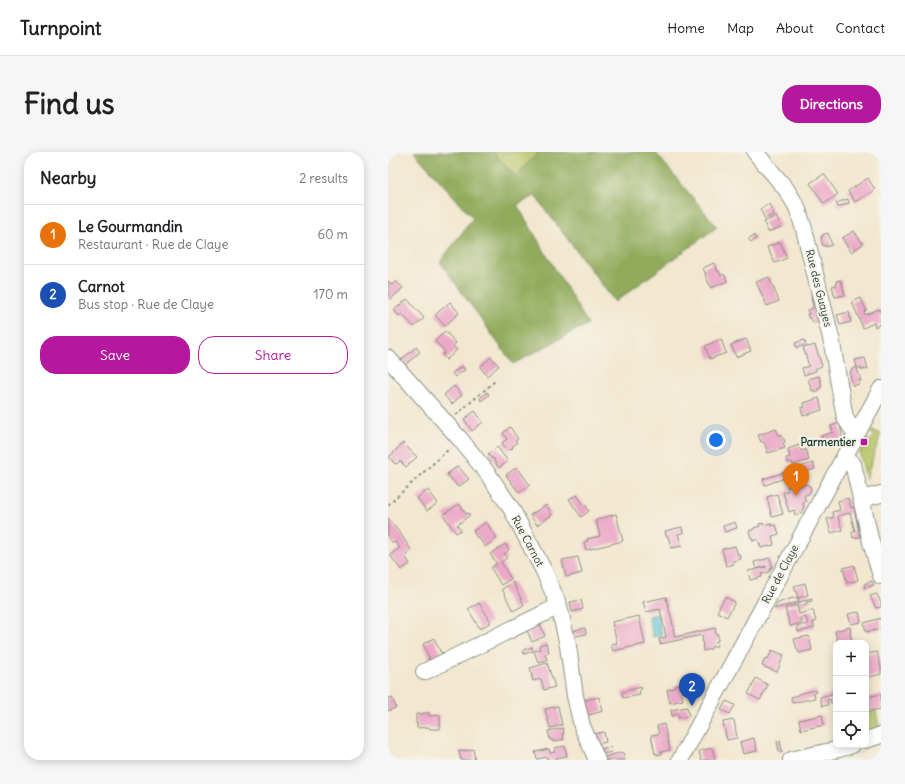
<!DOCTYPE html>
<meta charset="utf-8">
<style>
:root{--surface:#fff;--page:#f6f6f6;--text:#202124;--muted:#757577;--line:#e0e0e0;--accent:#b5179e}
body{margin:0;font-family:Delius,sans-serif;background:var(--page);color:var(--text)}
.controls{position:absolute;right:12px;bottom:12px;display:grid;overflow:hidden;border-radius:8px;box-shadow:0 2px 10px #0003}
.controls button{width:36px;height:36px;display:grid;place-items:center;padding:0;border:0;border-bottom:1px solid var(--line);background:var(--surface);color:var(--text);font:20px sans-serif}
.you{position:absolute;left:328px;top:288px;width:14px;height:14px;margin:-10px;border:3px solid #fff;border-radius:50%;background:#1a73e8;box-shadow:0 0 0 6px #1a73e833}
.badge{display:grid;place-items:center;width:26px;height:26px;border-radius:50%;background:var(--accent);color:#fff;font-size:13px;font-weight:700}
.pin{position:absolute;translate:-50% -33px;filter:drop-shadow(0 1px 2px #0008)}
.pin::after{content:'';position:absolute;top:21px;width:14px;height:12px;background:inherit;clip-path:polygon(0 0,100% 0,50% 100%)}
.list{margin:0;padding:0;list-style:none}
h2{display:flex;justify-content:space-between;align-items:center;height:52px;margin:0;padding:0 16px;font-size:17px}
h2 small{font-size:13px;font-weight:400;color:var(--muted)}
.list li{display:grid;grid-template-columns:26px 1fr auto;gap:12px;align-items:center;box-sizing:border-box;height:60px;padding:0 16px;border-top:1px solid var(--line)}
.list b{display:block;font-size:15px;white-space:nowrap}
.list p{margin:0;font-size:13px;white-space:nowrap;color:var(--muted)}
.list em{font-size:13px;font-style:normal;color:var(--muted)}
.actions{display:flex;gap:8px;padding:12px 16px}
.actions a{flex:1;padding:9px 0;border:1px solid var(--accent);border-radius:16px;text-align:center;font-size:14px;color:var(--accent)}
.actions .main{background:var(--accent);color:#fff}
.icon{flex:none;width:22px;height:22px;fill:none;stroke:currentColor;stroke-width:2;stroke-linecap:round;stroke-linejoin:round}
.map{position:relative;flex:none;width:493px;height:608px;overflow:hidden;border-radius:16px}
header{display:flex;align-items:center;gap:24px;box-sizing:border-box;height:56px;padding:0 20px;background:var(--surface);border-bottom:1px solid var(--line)}
header strong{font-size:19px}
nav{display:flex;gap:22px;margin-inline-start:auto;font-size:14px}
.intro{display:flex;align-items:center;justify-content:space-between;box-sizing:border-box;height:96px;padding:0 24px}
h1{margin:0;font-size:28px}
.button{padding:10px 18px;border-radius:16px;background:var(--accent);color:#fff;font-size:14px;font-weight:700}
main{display:flex;gap:24px;padding:0 24px}
aside{flex:1;background:var(--surface);border-radius:16px;box-shadow:0 2px 10px #0003}
.map>svg:first-child{display:block}
.green{fill:#b7c568;stroke:#6b814e}
.forest{fill:#91aa5c;stroke:#587448}
.water{fill:#5ac5d5;stroke:#3c8184}
.building{fill:#eba8c7}
.lines{fill:none;stroke-linecap:round;stroke-linejoin:round}
.minor-casing{stroke:#889282;stroke-width:18}
.path{stroke:#889282;stroke-width:2;stroke-dasharray:3 3;stroke-linecap:butt}
.minor{stroke:#fff;stroke-width:16}
.poi-dot{fill:#b5179e;stroke:#f7f3e8;stroke-width:1.5}
.labels{text-anchor:middle;stroke-width:4;stroke-linejoin:round;paint-order:stroke}
.street-label{font-size:11px;fill:#1f3d34;stroke:#f7f3e8}
.poi-label{font-size:11px;font-weight:bold;fill:#1f3d34;stroke:#f7f3e8;text-anchor:end}
</style>
<header>
<strong>Turnpoint</strong>
<nav><a>Home</a><a>Map</a><a>About</a><a>Contact</a></nav>
</header>
<div class="intro"><h1>Find us</h1><a class="button">Directions</a></div>
<main>
<aside>
<h2>Nearby<small>2 results</small></h2>
<ul class="list">
<li><span class="badge" style="background:#e8710a">1</span><div><b>Le Gourmandin</b><p>Restaurant · Rue de Claye</p></div><em>60 m</em></li>
<li><span class="badge" style="background:#1a4fb4">2</span><div><b>Carnot</b><p>Bus stop · Rue de Claye</p></div><em>170 m</em></li>
</ul>
<div class="actions"><a class="main">Save</a><a>Share</a></div>
</aside>
<div class="map">
<svg width="493" height="608" viewBox="0 0 493 608">
<rect width="100%" height="100%" fill="#f7f3e8"/>
<filter id="ink" filterUnits="userSpaceOnUse"><feTurbulence type="fractalNoise" baseFrequency=".025" numOctaves="2"/><feDisplacementMap in="SourceGraphic" scale="8" xChannelSelector="R" yChannelSelector="G"/><feConvolveMatrix kernelMatrix="1 2 1 2 8 2 1 2 1" color-interpolation-filters="sRGB"/></filter>
<filter id="wash" filterUnits="userSpaceOnUse"><feTurbulence type="fractalNoise" baseFrequency=".012" numOctaves="4" result="noise"/><feDisplacementMap in="SourceGraphic" scale="16" xChannelSelector="R" yChannelSelector="G"/><feGaussianBlur stdDeviation="0.9" result="paint"/><feColorMatrix in="noise" values="0 0 0 0 0 0 0 0 0 0 0 0 0 0 0 0 0 1.4 0 .05"/><feComposite in="paint" operator="in"/></filter>
<g filter="url(#wash)">
<rect width="100%" height="100%" fill="#f2e7cf"/>
<path class="green" d="M 105,0 L 151,0 L 127,24 Z
M 484,279 L 492,281 L 492,284 L 478,327 L 472,302 L 474,295 L 479,289 L 482,290 L 486,283 L 483,281 Z
M 488,559 L 491,576 L 478,580 L 478,561 Z"/>
<path class="forest" d="M 26,0 L 105,0 L 127,24 L 151,0 L 267,0 L 329,75 L 227,150 L 147,44 L 129,53 L 200,172 L 125,212 L 52,110 L 85,66 Z"/>
<path class="water" d="M 269,462 L 274,483 L 265,485 L 260,464 Z"/>
<g id="blocks">
<path class="building" d="M 436,22 L 450,42 L 436,52 L 422,31 Z
M 480,26 L 487,38 L 467,50 L 460,39 Z
M 460,47 L 461,51 L 450,55 L 448,51 Z
M 381,52 L 386,62 L 377,67 L 372,57 Z
M 388,64 L 393,75 L 380,80 L 376,70 Z
M 466,79 L 475,92 L 463,100 L 454,86 Z
M 440,81 L 444,93 L 438,95 L 438,93 L 435,94 L 433,85 L 435,85 L 434,83 Z
M 366,83 L 368,87 L 363,90 L 360,87 Z
M 392,90 L 399,106 L 387,111 L 379,95 Z
M 326,111 L 330,120 L 331,119 L 333,124 L 336,122 L 339,129 L 323,136 L 317,123 L 318,123 L 315,116 Z
M 381,125 L 391,149 L 379,154 L 368,130 Z
M 453,128 L 457,143 L 447,145 L 444,134 L 449,133 L 448,129 Z
M 0,129 L 4,133 L 8,129 L 15,136 L 3,147 L 0,144 Z
M 430,142 L 436,168 L 425,171 L 423,166 L 421,167 L 419,162 L 421,162 L 420,158 L 425,156 L 423,144 Z
M 473,146 L 478,158 L 476,160 L 477,163 L 491,157 L 493,161 L 493,172 L 487,175 L 486,171 L 475,176 L 464,150 Z
M 19,147 L 36,166 L 26,175 L 14,162 L 11,164 L 6,158 Z
M 62,150 L 71,161 L 57,174 L 47,163 Z
M 461,160 L 463,170 L 452,173 L 449,163 Z
M 57,179 L 68,191 L 65,194 L 69,198 L 58,208 L 54,203 L 57,200 L 47,189 Z
M 333,187 L 338,201 L 322,207 L 317,194 Z
M 358,187 L 363,199 L 348,205 L 343,193 Z
M 416,188 L 418,192 L 409,196 L 407,191 Z
M 427,193 L 434,214 L 427,217 L 428,219 L 416,223 L 414,216 L 421,214 L 415,195 L 420,194 L 420,195 Z
M 28,195 L 32,200 L 17,213 L 13,208 Z
M 103,205 L 111,214 L 99,224 L 92,215 Z
M 477,206 L 480,217 L 474,218 L 473,216 L 469,216 L 473,229 L 470,229 L 471,232 L 465,234 L 462,222 L 463,221 L 463,218 L 469,215 L 467,208 Z
M 74,214 L 77,218 L 67,225 L 64,221 Z
M 431,224 L 434,234 L 432,235 L 433,236 L 430,237 L 430,239 L 427,240 L 426,238 L 424,239 L 420,227 Z
M 66,234 L 74,243 L 64,252 L 56,243 Z
M 99,240 L 101,243 L 93,249 L 92,246 Z
M 431,246 L 434,258 L 415,264 L 413,256 L 417,255 L 416,251 Z
M 87,259 L 95,270 L 84,279 L 76,267 Z
M 452,271 L 454,284 L 453,287 L 443,290 L 442,288 L 435,290 L 433,284 L 445,280 L 443,274 Z
M 122,275 L 130,287 L 127,289 L 129,291 L 124,295 L 125,296 L 121,298 L 118,295 L 117,295 L 114,291 L 119,287 L 115,281 Z
M 388,277 L 391,284 L 393,283 L 393,285 L 396,287 L 397,289 L 395,292 L 397,296 L 380,301 L 376,290 L 373,290 L 370,283 Z
M 15,291 L 29,305 L 18,315 L 12,309 L 10,311 L 7,312 L 1,305 Z
M 411,293 L 413,299 L 418,297 L 421,308 L 405,313 L 404,310 L 400,311 L 398,306 L 402,305 L 400,297 Z
M 109,295 L 120,309 L 111,316 L 106,309 L 107,308 L 105,306 L 104,307 L 100,302 Z
M 425,311 L 427,317 L 410,323 L 408,316 Z
M 70,314 L 81,327 L 70,335 L 59,322 Z
M 129,315 L 142,333 L 131,341 L 118,323 Z
M 400,319 L 402,324 L 377,333 L 375,327 Z
M 410,332 L 411,334 L 418,332 L 422,334 L 423,338 L 421,342 L 417,343 L 416,345 L 418,349 L 417,350 L 415,351 L 416,355 L 413,361 L 407,363 L 406,358 L 401,360 L 395,340 L 400,339 L 399,335 Z
M 40,338 L 50,351 L 39,359 L 29,346 Z
M 389,342 L 395,362 L 384,365 L 379,345 Z
M 189,343 L 196,353 L 197,352 L 201,359 L 193,365 L 181,347 Z
M 460,346 L 463,356 L 466,355 L 472,385 L 465,386 L 464,380 L 467,379 L 462,361 L 450,364 L 454,378 L 443,381 L 439,367 L 446,365 L 444,360 L 452,358 L 450,349 Z
M 71,352 L 78,362 L 80,361 L 82,363 L 69,373 L 73,378 L 68,381 L 55,363 Z
M 158,353 L 164,363 L 149,373 L 142,363 Z
M 228,362 L 235,389 L 198,398 L 196,390 L 200,389 L 199,387 L 212,384 L 208,368 Z
M 0,366 L 14,384 L 24,399 L 17,404 L 22,412 L 13,418 L 2,403 L 12,396 L 7,390 L 5,391 L 0,385 Z
M 98,370 L 109,386 L 97,395 L 90,385 L 89,386 L 85,379 Z
M 347,370 L 349,376 L 337,380 L 335,374 Z
M 375,371 L 375,373 L 383,371 L 383,374 L 388,373 L 391,382 L 384,384 L 386,393 L 373,396 L 370,387 L 365,389 L 364,385 L 363,386 L 361,379 L 366,377 L 366,376 L 372,374 L 371,372 Z
M 294,375 L 295,381 L 290,382 L 294,394 L 283,396 L 280,384 L 278,384 L 277,379 Z
M 117,392 L 121,398 L 116,402 L 119,406 L 113,410 L 123,427 L 113,433 L 103,416 L 109,412 L 102,402 Z
M 347,394 L 350,403 L 352,403 L 353,407 L 345,409 L 346,412 L 338,414 L 334,397 Z
M 190,405 L 194,421 L 178,425 L 174,408 Z
M 382,406 L 384,414 L 385,414 L 381,420 L 373,422 L 374,425 L 362,428 L 360,419 L 378,415 L 378,414 L 368,417 L 366,410 Z
M 466,413 L 470,428 L 459,431 L 455,416 Z
M 484,429 L 486,433 L 477,436 L 476,432 Z
M 125,430 L 136,453 L 125,459 L 114,437 Z
M 417,431 L 420,443 L 410,446 L 406,434 Z
M 489,442 L 493,451 L 493,455 L 488,456 L 482,444 Z
M 278,445 L 286,477 L 285,477 L 287,485 L 327,476 L 328,482 L 330,482 L 330,489 L 328,489 L 329,494 L 323,495 L 323,497 L 315,499 L 314,483 L 272,492 L 271,487 L 278,485 L 272,457 L 258,460 L 255,450 Z
M 337,445 L 347,450 L 339,465 L 329,460 Z
M 405,446 L 410,446 L 411,450 L 386,457 L 390,451 Z
M 424,447 L 424,449 L 418,450 L 419,452 L 412,454 L 411,450 Z
M 193,448 L 195,457 L 184,460 L 182,450 Z
M 91,451 L 103,470 L 92,477 L 80,457 Z
M 409,453 L 411,462 L 425,458 L 428,470 L 425,470 L 426,476 L 410,480 L 409,474 L 420,472 L 418,465 L 412,467 L 414,471 L 402,474 L 397,456 Z
M 471,460 L 473,470 L 463,472 L 460,462 Z
M 251,464 L 257,492 L 225,499 L 223,492 L 229,491 L 224,470 Z
M 493,466 L 493,477 L 478,480 L 476,471 Z
M 150,468 L 157,484 L 144,490 L 137,474 Z
M 462,475 L 463,480 L 462,480 L 464,491 L 450,491 L 447,479 Z
M 197,476 L 198,482 L 184,485 L 183,479 Z
M 421,484 L 424,498 L 411,501 L 410,498 L 409,498 L 406,487 Z
M 46,486 L 53,501 L 55,500 L 57,505 L 42,512 L 40,507 L 42,507 L 35,492 Z
M 158,491 L 161,501 L 157,502 L 159,508 L 150,510 L 146,499 L 152,497 L 151,493 Z
M 144,495 L 145,499 L 136,502 L 135,498 Z
M 384,498 L 396,503 L 389,520 L 374,514 L 377,506 L 380,507 Z
M 489,500 L 493,516 L 493,522 L 478,526 L 478,502 Z
M 159,511 L 167,535 L 156,538 L 153,527 L 145,529 L 142,516 Z
M 368,526 L 380,533 L 372,548 L 360,542 Z
M 292,532 L 293,535 L 297,534 L 298,538 L 293,539 L 295,548 L 282,551 L 279,538 L 286,536 L 286,534 Z
M 253,535 L 254,537 L 251,538 L 252,543 L 235,546 L 234,540 Z
M 428,538 L 429,540 L 426,541 L 427,546 L 404,551 L 403,545 L 410,543 L 410,542 Z
M 448,541 L 448,556 L 446,551 L 443,551 L 442,547 L 439,548 L 440,553 L 434,554 L 432,545 Z
M 493,542 L 493,557 L 478,560 L 478,544 L 480,543 L 480,545 Z
M 4,545 L 8,556 L 0,559 L 0,546 Z
M 211,545 L 215,559 L 198,564 L 193,549 Z
M 338,549 L 347,553 L 342,562 L 333,558 Z
M 170,554 L 174,573 L 162,576 L 157,557 Z
M 299,555 L 301,564 L 290,566 L 290,562 L 284,564 L 283,558 Z
M 35,561 L 41,561 L 41,564 L 52,563 L 52,577 L 42,577 L 41,575 L 29,576 L 29,571 L 28,572 L 28,562 L 35,562 Z
M 434,563 L 436,573 L 413,578 L 411,568 Z
M 346,568 L 349,586 L 339,588 L 335,570 Z
M 276,572 L 282,598 L 273,600 L 273,602 L 269,603 L 269,601 L 267,602 L 263,583 L 271,582 L 269,574 Z
M 175,576 L 176,582 L 174,582 L 176,587 L 165,590 L 165,588 L 162,588 L 160,579 Z
M 216,580 L 218,590 L 209,592 L 205,582 Z
M 366,586 L 369,599 L 355,602 L 352,590 Z
M 392,588 L 394,600 L 391,600 L 389,589 Z
M 177,594 L 179,604 L 168,606 L 169,608 L 160,608 L 159,605 L 149,607 L 147,600 L 161,597 L 162,601 L 167,600 L 166,596 Z
M 223,595 L 224,600 L 214,602 L 212,597 Z
M 324,596 L 327,608 L 313,608 L 311,599 Z
M 85,597 L 87,608 L 73,608 L 71,599 L 77,598 L 77,599 Z
M 235,600 L 237,608 L 217,608 L 215,605 Z"/>
</g>
</g>
<g filter="url(#ink)">
<use href="#blocks" fill-opacity="0" stroke="#889282" stroke-width="1"/>
<g class="lines">
<defs>
<path id="minor" d="M 367,0 L 398,37 L 409,55 L 416,77 L 443,186 L 457,266 L 468,283
M 0,206 L 72,287 L 100,322 L 123,356 L 156,419 L 171,454 L 180,494 L 187,544 L 194,574 L 209,608
M 456,306 L 465,312 L 483,390 L 493,424
M 473,347 L 493,342
M 36,520 L 171,454
M 478,588 L 493,583
M 292,608 L 493,237
M 403,608 L 451,597 L 464,593"/>
</defs>
<use href="#minor" class="minor-casing"/>
<path class="path" d="M 68,263 L 107,229
M 0,353 L 62,296"/>
<use href="#minor" class="minor"/>
</g>
</g>
<rect class="poi-dot" x="472" y="286" width="8" height="8" rx="2"/>
<g class="labels">
<g class="street-label">
<text transform="translate(431 136) rotate(76)" y="4">Rue des Guayes</text>
<text transform="translate(140 389) rotate(62)" y="4">Rue Carnot</text>
<text transform="translate(392 422) rotate(-62)" y="4">Rue de Claye</text>
</g>
<g class="poi-label">
<text x="468" y="294">Parmentier</text>
</g>
</g>
</svg>
<div class="controls">
<button>+</button>
<button>−</button>
<button><svg class="icon" aria-label="locate" viewBox="0 0 24 24"><circle cx="12" cy="12" r="6"/><path d="M12 2v4M12 18v4M2 12h4M18 12h4"/></svg></button>
</div>
<div class="you"></div>
<div class="pin badge" style="left:408px;top:344px;background:#e8710a">1</div>
<div class="pin badge" style="left:304px;top:554px;background:#1a4fb4">2</div>
</div>
</main>
